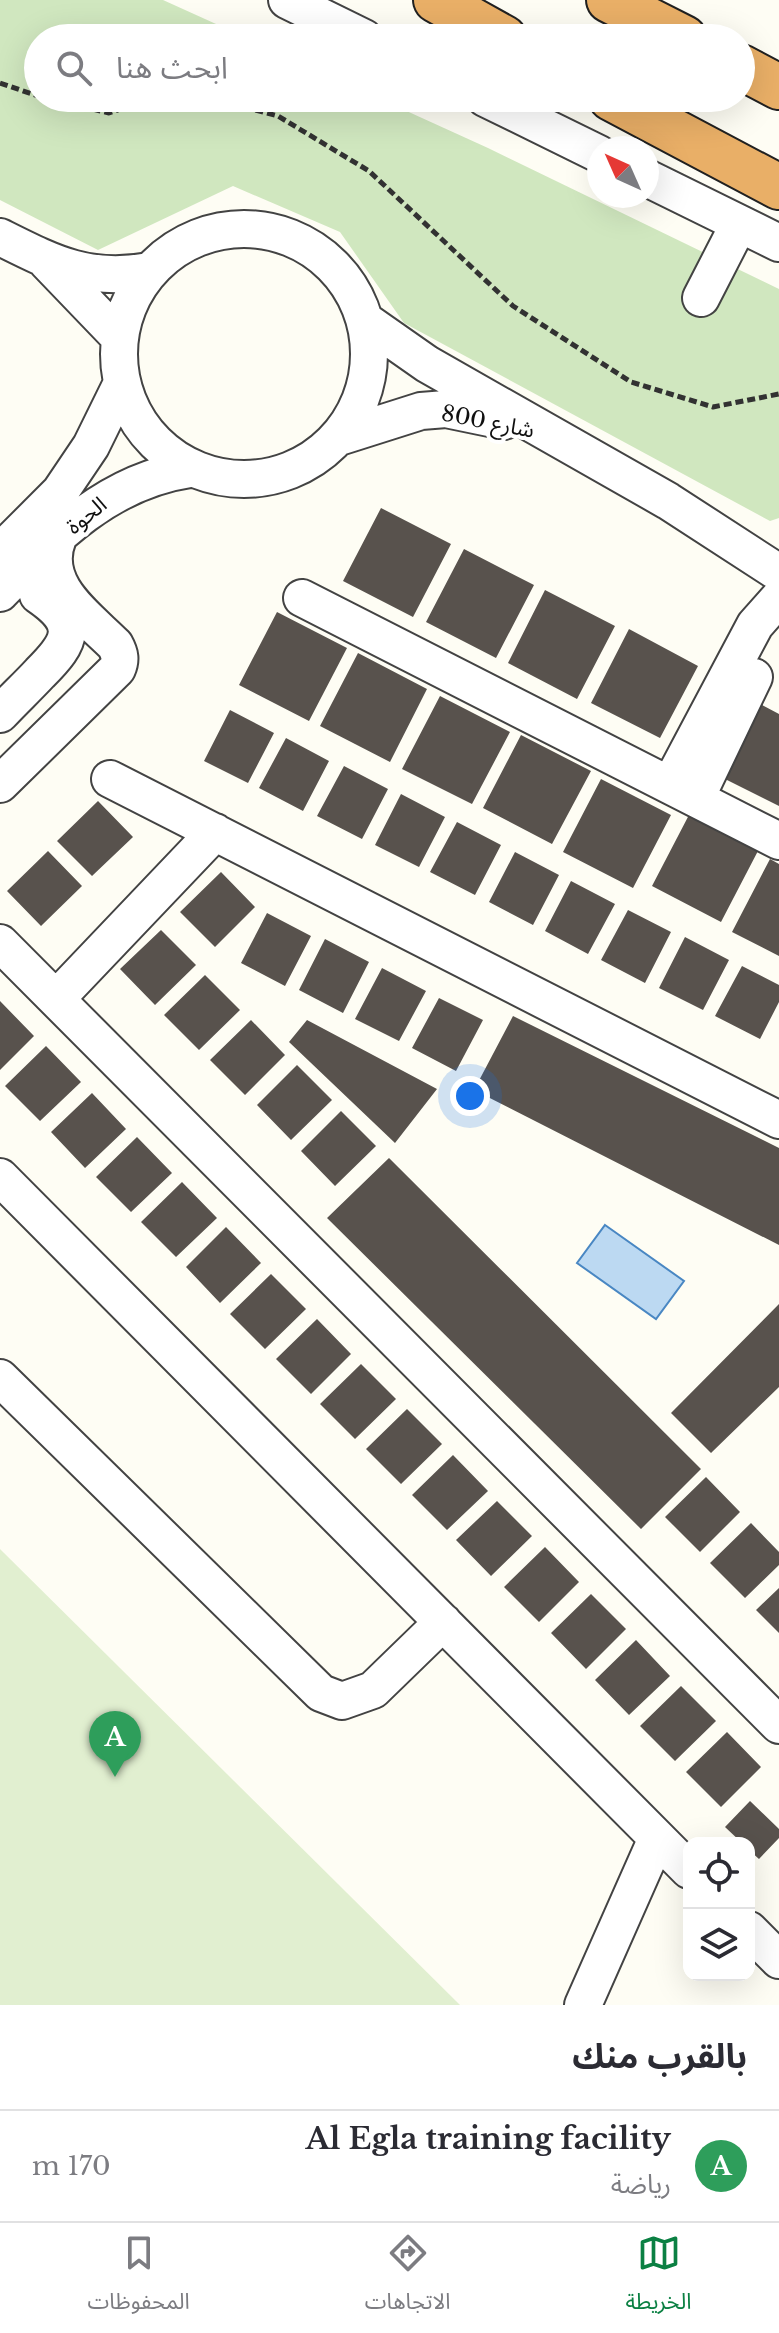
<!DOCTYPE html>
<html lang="ar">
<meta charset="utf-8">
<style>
:root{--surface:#fff;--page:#f7f7f7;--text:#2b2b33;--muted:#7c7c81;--line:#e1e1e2;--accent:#0b8043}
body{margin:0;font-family:"Libre Baskerville","Noto Sans Arabic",serif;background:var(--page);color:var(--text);direction:rtl}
.controls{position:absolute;right:24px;bottom:24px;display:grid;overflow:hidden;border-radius:16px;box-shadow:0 8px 32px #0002}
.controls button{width:72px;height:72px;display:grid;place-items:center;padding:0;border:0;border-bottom:2px solid var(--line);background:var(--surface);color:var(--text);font:40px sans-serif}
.compass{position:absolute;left:587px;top:136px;width:72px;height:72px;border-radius:50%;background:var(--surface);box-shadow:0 8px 32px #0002;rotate:315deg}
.you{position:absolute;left:470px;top:1096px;width:28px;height:28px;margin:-20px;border:6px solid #fff;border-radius:50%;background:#1a73e8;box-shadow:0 0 0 12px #1a73e833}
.badge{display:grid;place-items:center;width:52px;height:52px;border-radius:50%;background:var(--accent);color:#fff;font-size:26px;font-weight:700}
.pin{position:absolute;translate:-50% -66px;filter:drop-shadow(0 2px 4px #0008)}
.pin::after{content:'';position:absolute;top:42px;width:28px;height:24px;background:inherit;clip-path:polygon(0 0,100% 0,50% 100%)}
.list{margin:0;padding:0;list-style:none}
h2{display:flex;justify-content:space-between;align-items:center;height:104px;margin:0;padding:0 32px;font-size:34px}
h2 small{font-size:26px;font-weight:400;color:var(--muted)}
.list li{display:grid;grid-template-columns:52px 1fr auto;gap:24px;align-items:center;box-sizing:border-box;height:112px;padding:0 32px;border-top:2px solid var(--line)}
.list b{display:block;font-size:30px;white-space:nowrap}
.list p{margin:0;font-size:26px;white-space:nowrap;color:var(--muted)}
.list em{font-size:26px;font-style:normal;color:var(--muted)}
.icon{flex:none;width:44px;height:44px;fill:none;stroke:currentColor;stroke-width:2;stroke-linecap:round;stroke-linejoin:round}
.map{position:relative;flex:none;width:779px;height:2005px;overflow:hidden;direction:ltr}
.search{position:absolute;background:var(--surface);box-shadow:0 8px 32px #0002;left:24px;right:24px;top:24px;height:88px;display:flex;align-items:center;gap:20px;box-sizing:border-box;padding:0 28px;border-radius:44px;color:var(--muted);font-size:30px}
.sheet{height:216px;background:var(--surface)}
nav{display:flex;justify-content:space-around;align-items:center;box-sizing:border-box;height:112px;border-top:2px solid var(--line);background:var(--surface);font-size:22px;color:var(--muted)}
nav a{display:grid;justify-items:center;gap:4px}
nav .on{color:var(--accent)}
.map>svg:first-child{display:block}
.green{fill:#d0e7bf}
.pitch{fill:#e1efd0}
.water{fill:#bcd9f2;stroke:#4987c3;stroke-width:2}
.building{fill:#58524d}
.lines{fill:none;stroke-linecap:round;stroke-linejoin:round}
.minor-casing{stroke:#434343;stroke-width:40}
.highway-casing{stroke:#212121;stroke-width:48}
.path{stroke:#323232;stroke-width:5;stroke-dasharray:8 4;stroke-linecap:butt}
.minor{stroke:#fff;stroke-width:36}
.highway{stroke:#e9af67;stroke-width:44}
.labels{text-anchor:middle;stroke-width:8;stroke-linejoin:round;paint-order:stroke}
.street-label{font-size:22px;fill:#101010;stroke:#fff}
</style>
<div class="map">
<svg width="779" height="2005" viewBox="0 0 779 2005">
<rect width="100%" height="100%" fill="#fefdf4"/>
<path class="green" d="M 0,0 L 163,0 L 247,38 L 38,38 L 38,98 L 378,98 L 488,148 L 779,289 L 779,518 L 770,521 L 404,323 L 340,232 L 233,186 L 98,250 L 0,200 Z"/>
<path class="pitch" d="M 0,1549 L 460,2005 L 0,2005 Z"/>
<path class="water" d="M 605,1225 L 684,1281 L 656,1319 L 577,1263 Z"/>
<path class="building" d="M 381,508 L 451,544 L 413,617 L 343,581 Z
M 464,549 L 534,585 L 496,658 L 426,622 Z
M 545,590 L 615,626 L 577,699 L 508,663 Z
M 277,612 L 347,648 L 309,721 L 239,685 Z
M 629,629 L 698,666 L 660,738 L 591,703 Z
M 358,653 L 427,689 L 390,762 L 320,726 Z
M 440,696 L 510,732 L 472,804 L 402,769 Z
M 760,704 L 779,714 L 779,806 L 721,777 Z
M 230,710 L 274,733 L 248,783 L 204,761 Z
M 521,735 L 591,771 L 552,844 L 483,808 Z
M 286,738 L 329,761 L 303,811 L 259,788 Z
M 344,766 L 388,789 L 362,839 L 317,816 Z
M 601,779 L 671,815 L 633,888 L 563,852 Z
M 401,794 L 445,817 L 419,867 L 375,845 Z
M 98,801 L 133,837 L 92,876 L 57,841 Z
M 690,813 L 759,849 L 721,922 L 652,886 Z
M 457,822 L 501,845 L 475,895 L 430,872 Z
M 48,851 L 82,886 L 41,926 L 7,891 Z
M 515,852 L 559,875 L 533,925 L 489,902 Z
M 770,859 L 779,864 L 779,956 L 732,932 Z
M 221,872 L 255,907 L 215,947 L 180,912 Z
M 571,881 L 615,904 L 588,954 L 545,931 Z
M 628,910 L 671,932 L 645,983 L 601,960 Z
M 267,913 L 311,936 L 285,986 L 241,963 Z
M 161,930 L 196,965 L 155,1005 L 120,969 Z
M 685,937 L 729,960 L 703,1010 L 659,988 Z
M 325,939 L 369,962 L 343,1013 L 299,990 Z
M 742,966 L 779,985 L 779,1002 L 760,1039 L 715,1016 Z
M 382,968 L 426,991 L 399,1041 L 355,1019 Z
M 205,975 L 240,1010 L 199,1050 L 164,1015 Z
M 439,998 L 483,1020 L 456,1071 L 412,1048 Z
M 0,1001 L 34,1036 L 0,1070 Z
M 513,1016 L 779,1148 L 779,1245 L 474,1090 Z
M 251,1020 L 285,1055 L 245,1095 L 210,1060 Z
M 307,1020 L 437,1089 L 395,1143 L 289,1042 Z
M 46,1046 L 81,1082 L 40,1121 L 5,1086 Z
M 297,1065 L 332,1100 L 291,1140 L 257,1105 Z
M 92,1093 L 126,1129 L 85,1168 L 51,1132 Z
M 341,1111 L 376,1146 L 335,1186 L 301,1151 Z
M 137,1137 L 172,1173 L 131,1212 L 96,1177 Z
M 389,1158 L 701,1469 L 641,1529 L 327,1218 Z
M 182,1182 L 217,1218 L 176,1257 L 141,1222 Z
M 226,1227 L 261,1263 L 220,1303 L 186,1267 Z
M 271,1274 L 306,1309 L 265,1349 L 230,1314 Z
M 779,1304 L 779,1387 L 711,1453 L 671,1413 Z
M 317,1319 L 351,1354 L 311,1394 L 276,1359 Z
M 361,1364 L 396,1399 L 355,1439 L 320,1404 Z
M 407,1409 L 442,1444 L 401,1484 L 366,1449 Z
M 453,1455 L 488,1491 L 447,1530 L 412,1495 Z
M 706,1477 L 740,1512 L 700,1552 L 665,1517 Z
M 497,1501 L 532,1536 L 491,1576 L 456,1540 Z
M 751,1523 L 779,1552 L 779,1565 L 745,1598 L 710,1563 Z
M 545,1547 L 579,1582 L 539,1622 L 504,1587 Z
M 779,1588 L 779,1633 L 756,1610 Z
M 591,1594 L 626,1629 L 586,1669 L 551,1633 Z
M 636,1640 L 670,1676 L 629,1715 L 595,1680 Z
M 681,1686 L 716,1721 L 675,1761 L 640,1726 Z
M 727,1732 L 761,1767 L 721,1807 L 686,1772 Z
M 750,1801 L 779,1829 L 779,1838 L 759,1859 L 749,1850 L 749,1843 L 742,1843 L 725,1827 Z"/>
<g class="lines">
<defs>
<path id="minor" d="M 287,0 L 364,38
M 485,98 L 599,154
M 647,178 L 779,243
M119 354a125 125 0 1 1 250 0a125 125 0 1 1-250 0Z
M 0,237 C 54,264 88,282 150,271
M 47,262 L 120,338
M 701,298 L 739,224
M 367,322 L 427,364 L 668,501 L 779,573
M 339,437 L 421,411 L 446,409 L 504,421
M 0,552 L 60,492 L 91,446 L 122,383
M 0,593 C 55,536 108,481 190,469
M 302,598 L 779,841
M 0,714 C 13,700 27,687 40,673 C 72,641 80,624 38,595
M 110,779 L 779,1120
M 0,784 L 117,669 C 121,660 120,654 115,645 C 86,616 39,584 58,538
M 670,785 L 755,625 L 779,598
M 696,798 L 754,677
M 0,943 L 779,1725
M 56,999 L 215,832
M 0,1177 L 689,1870
M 0,1378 L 321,1693 L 342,1701 L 373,1690 L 443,1622
M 749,1930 L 779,1960
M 583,2005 L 657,1838"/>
<path id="highway" d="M 436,0 L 504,38
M 609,0 L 684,38
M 741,67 L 779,87
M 611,98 L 779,187"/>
</defs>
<use href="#minor" class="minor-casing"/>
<use href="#highway" class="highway-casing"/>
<path class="path" d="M 0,83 L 38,96
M 46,98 L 109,113 L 152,98
M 209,98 L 278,116 L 369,171 L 513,306 L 631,382 L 713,407 L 779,394"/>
<use href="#minor" class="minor"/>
<use href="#highway" class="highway"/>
</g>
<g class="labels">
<g class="street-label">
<text transform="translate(488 421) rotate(11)" y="8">شارع 800</text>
<text transform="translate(86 515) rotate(-39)" y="8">الحوة</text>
</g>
</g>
</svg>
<div class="controls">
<button><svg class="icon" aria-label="locate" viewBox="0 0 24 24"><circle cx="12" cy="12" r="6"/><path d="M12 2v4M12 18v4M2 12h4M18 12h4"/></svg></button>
<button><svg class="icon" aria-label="layers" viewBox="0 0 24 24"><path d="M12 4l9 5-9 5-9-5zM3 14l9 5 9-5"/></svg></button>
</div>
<svg class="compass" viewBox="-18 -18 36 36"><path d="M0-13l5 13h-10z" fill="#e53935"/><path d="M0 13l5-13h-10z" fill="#7c7c81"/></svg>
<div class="you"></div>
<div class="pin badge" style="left:115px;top:1777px;background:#2e9e5b">A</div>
<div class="search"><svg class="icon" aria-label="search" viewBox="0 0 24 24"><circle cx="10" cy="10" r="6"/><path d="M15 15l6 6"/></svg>ابحث هنا</div>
</div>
<section class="sheet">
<h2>بالقرب منك<small></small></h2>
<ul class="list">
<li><span class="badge" style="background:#2e9e5b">A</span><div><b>Al Egla training facility</b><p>رياضة</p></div><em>170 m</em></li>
</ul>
</section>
<nav>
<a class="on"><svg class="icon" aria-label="map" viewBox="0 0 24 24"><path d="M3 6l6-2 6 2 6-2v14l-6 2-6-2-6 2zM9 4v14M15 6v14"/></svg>الخريطة</a>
<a><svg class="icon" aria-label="directions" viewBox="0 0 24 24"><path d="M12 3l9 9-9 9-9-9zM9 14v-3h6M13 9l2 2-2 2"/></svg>الاتجاهات</a>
<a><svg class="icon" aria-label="saved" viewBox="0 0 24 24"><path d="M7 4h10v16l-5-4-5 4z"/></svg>المحفوظات</a>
</nav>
